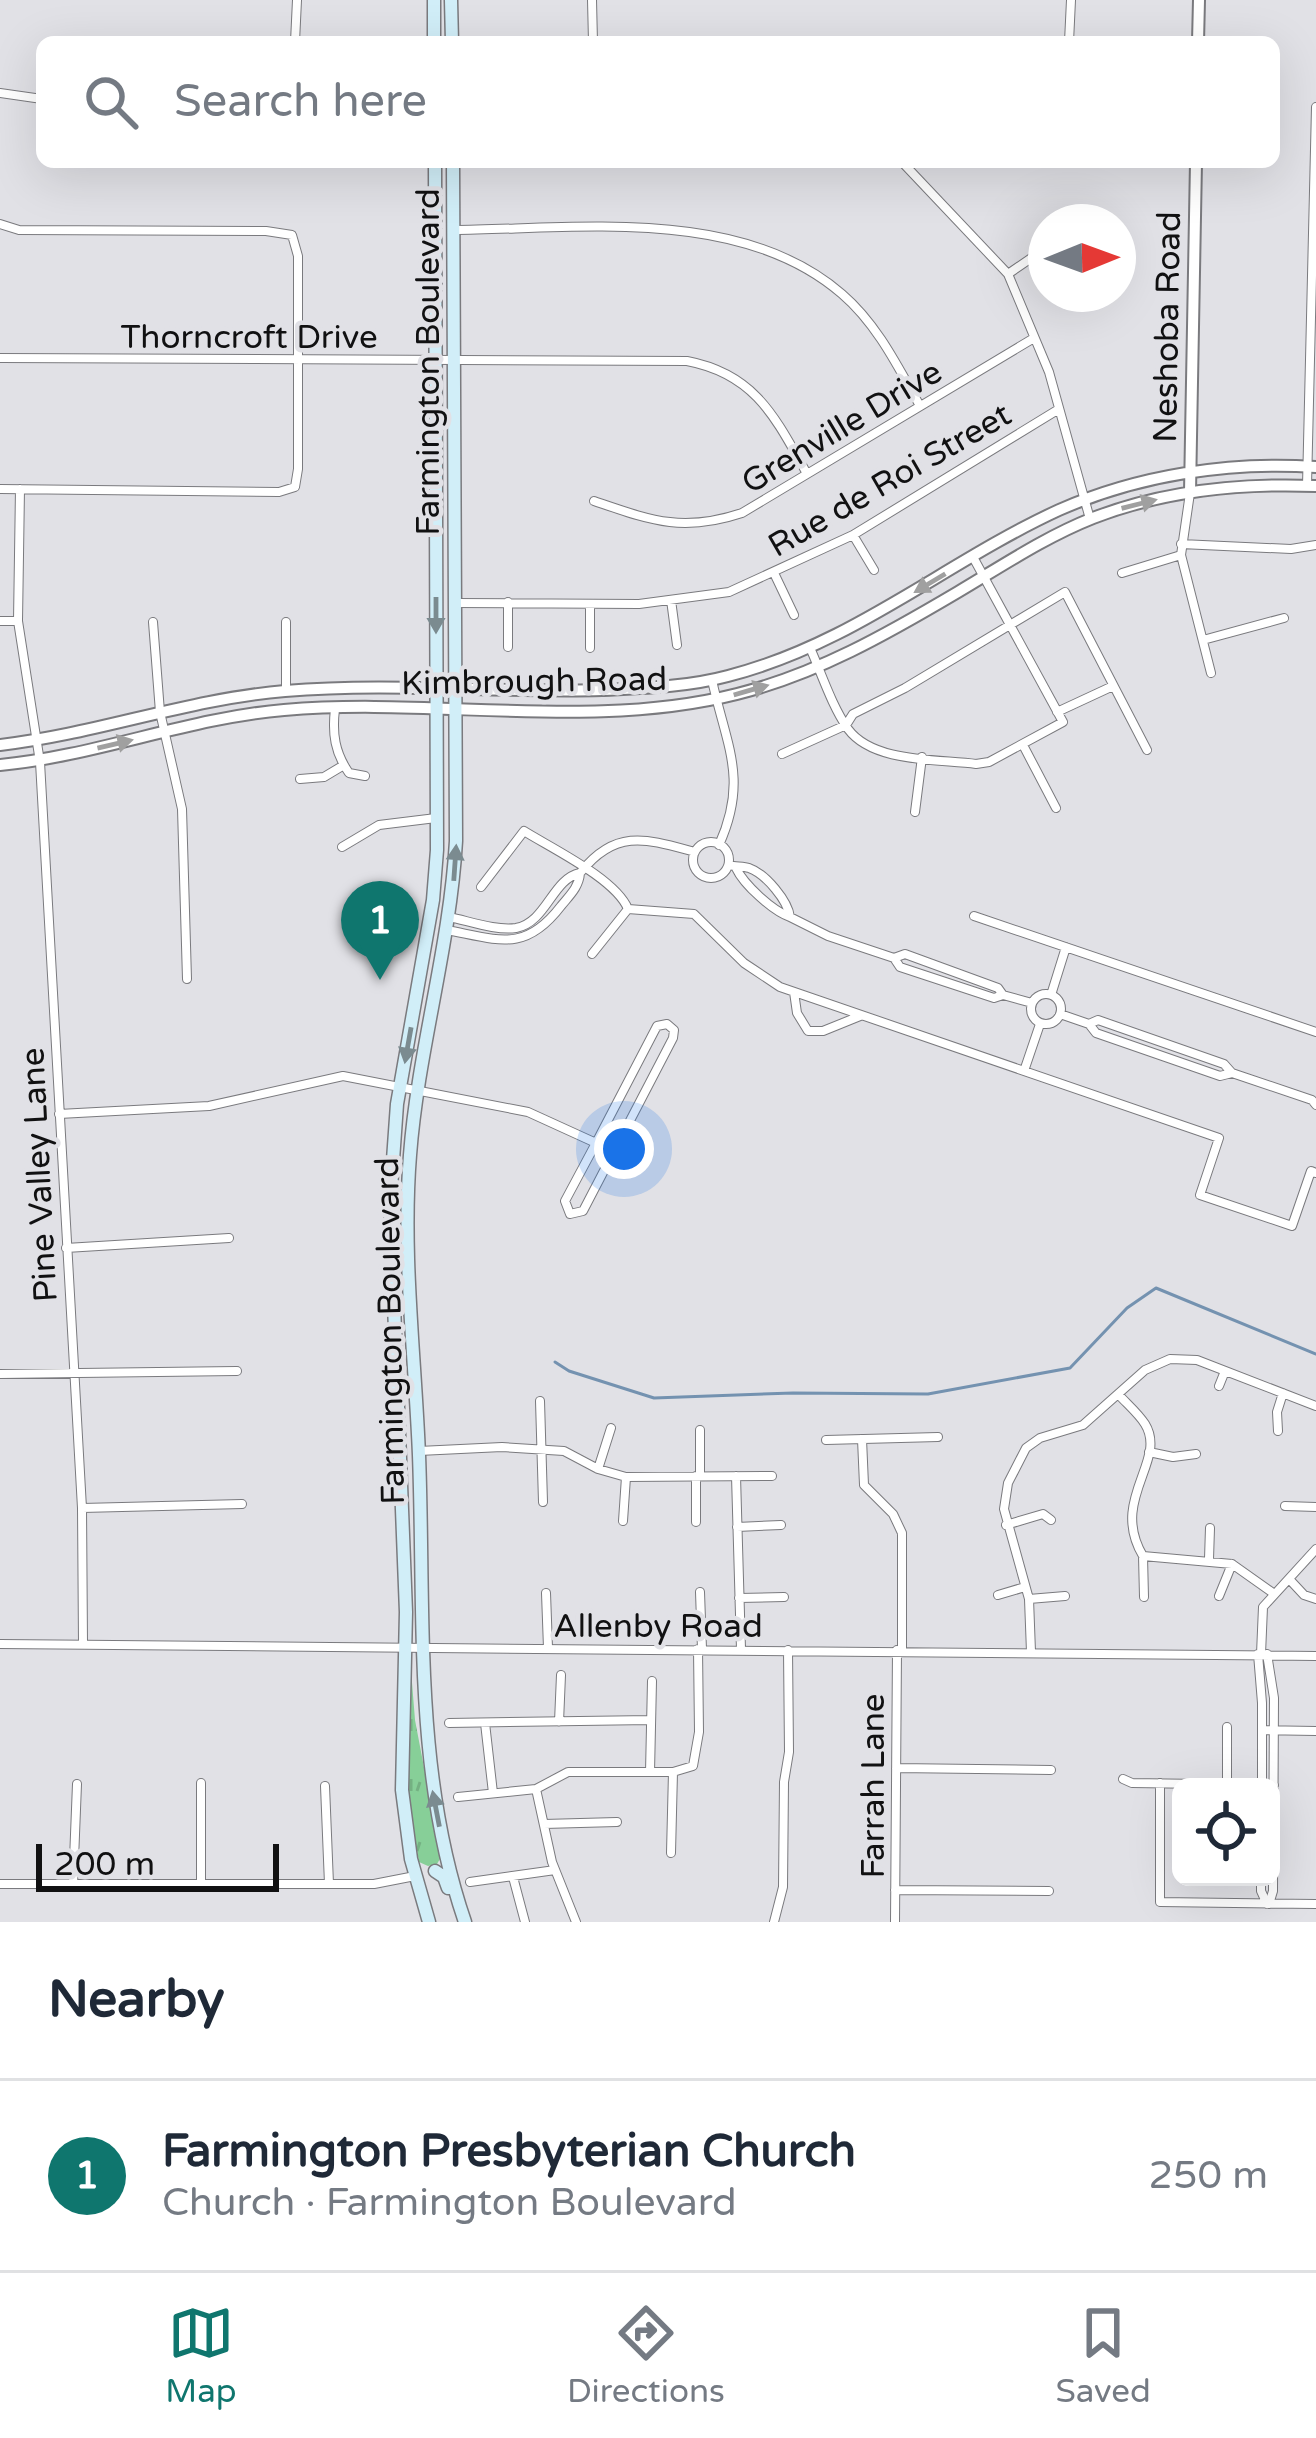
<!DOCTYPE html>
<meta charset="utf-8">
<style>
:root{--surface:#fff;--page:#f6f6f7;--text:#1f2937;--muted:#747a83;--line:#e0e1e3;--accent:#0f766e}
body{margin:0;font-family:"Varela Round",sans-serif;background:var(--page);color:var(--text)}
.controls{position:absolute;right:36px;bottom:36px;display:grid;overflow:hidden;border-radius:18px;box-shadow:0 12px 48px #0002}
.controls button{width:108px;height:108px;display:grid;place-items:center;padding:0;border:0;border-bottom:3px solid var(--line);background:var(--surface);color:var(--text);font:60px sans-serif}
.compass{position:absolute;left:1028px;top:204px;width:108px;height:108px;border-radius:50%;background:var(--surface);box-shadow:0 12px 48px #0002;rotate:89deg}
.scale{position:absolute;left:36px;bottom:30px;width:243px;box-sizing:border-box;padding-left:12px;border:6px solid #111112;border-top:0;font-size:33px;line-height:42px;white-space:nowrap;color:#111112;-webkit-text-stroke:9px #e1e1e6;paint-order:stroke}
.you{position:absolute;left:624px;top:1149px;width:42px;height:42px;margin:-30px;border:9px solid #fff;border-radius:50%;background:#1a73e8;box-shadow:0 0 0 18px #1a73e833}
.badge{display:grid;place-items:center;width:78px;height:78px;border-radius:50%;background:var(--accent);color:#fff;font-size:39px;font-weight:700}
.pin{position:absolute;translate:-50% -99px;filter:drop-shadow(0 3px 6px #0008)}
.pin::after{content:'';position:absolute;top:63px;width:42px;height:36px;background:inherit;clip-path:polygon(0 0,100% 0,50% 100%)}
.list{margin:0;padding:0;list-style:none}
h2{display:flex;justify-content:space-between;align-items:center;height:156px;margin:0;padding:0 48px;font-size:51px}
h2 small{font-size:39px;font-weight:400;color:var(--muted)}
.list li{display:grid;grid-template-columns:78px 1fr auto;gap:36px;align-items:center;box-sizing:border-box;height:192px;padding:0 48px;border-top:3px solid var(--line)}
.list b{display:block;font-size:45px;white-space:nowrap}
.list p{margin:0;font-size:39px;white-space:nowrap;color:var(--muted)}
.list em{font-size:39px;font-style:normal;color:var(--muted)}
.icon{flex:none;width:66px;height:66px;fill:none;stroke:currentColor;stroke-width:2;stroke-linecap:round;stroke-linejoin:round}
.map{position:relative;flex:none;width:1316px;height:1922px;overflow:hidden}
.search{position:absolute;background:var(--surface);box-shadow:0 12px 48px #0002;left:36px;right:36px;top:36px;height:132px;display:flex;align-items:center;gap:30px;box-sizing:border-box;padding:0 42px;border-radius:18px;color:var(--muted);font-size:45px}
.sheet{height:348px;background:var(--surface)}
nav{display:flex;justify-content:space-around;align-items:center;box-sizing:border-box;height:168px;border-top:3px solid var(--line);background:var(--surface);font-size:33px;color:var(--muted)}
nav a{display:grid;justify-items:center;gap:6px}
nav .on{color:var(--accent)}
.map>svg:first-child{display:block}
.grass{fill:url(#grass-tufts)}
.lines{fill:none;stroke-linecap:round;stroke-linejoin:round}
.stream{stroke:#7492b0;stroke-width:3}
.minor-casing{stroke:#7a7a7e;stroke-width:10}
.tertiary-casing{stroke:#7a7a7e;stroke-width:14}
.secondary-casing{stroke:#7a7a7e;stroke-width:15}
.minor{stroke:#fff;stroke-width:8}
.tertiary{stroke:#fff;stroke-width:10}
.secondary{stroke:#d1eef8;stroke-width:12}
.oneway{fill:#a0a0a0}
.oneway2{fill:#7b8b90}
.labels{text-anchor:middle;stroke-width:9;stroke-linejoin:round;paint-order:stroke}
.street-label{font-size:33px;fill:#111112;stroke:#e1e1e6}
</style>
<div class="map">
<svg width="1316" height="1922" viewBox="0 0 1316 1922">
<defs>
<pattern id="grass-tufts" width="24" height="20" patternUnits="userSpaceOnUse" patternTransform="scale(3)"><rect width="24" height="20" fill="#87cf98"/><path d="M3 7l-1-3M5 7V3M7 7l1-3M15 17l-1-3M17 17v-4M19 17l1-3" fill="none" stroke="#74b182"/></pattern>
</defs>
<rect width="100%" height="100%" fill="#e1e1e6"/>
<path class="grass" d="M 411,1670 L 415,1720 L 441,1857 L 437,1864 L 428,1866 L 419,1862 L 408,1797 Z"/>
<g class="lines">
<path class="stream" d="M 555,1362 L 569,1371 L 654,1398 L 793,1393 L 928,1394 L 1070,1368 L 1127,1308 L 1156,1288 L 1316,1354"/>
<defs>
<path id="minor" d="M 592,0 L 593,42
M 295,42 L 297,0
M 1069,42 L 1071,0
M 0,93 L 42,99
M 902,162 L 1008,274 L 1049,372 L 1090,519
M 0,224 L 19,230 L 266,231 L 292,235 L 298,256 L 298,469 L 295,487 L 279,492 L 0,489
M 453,230 C 578,229 741,206 842,294 C 877,324 898,367 920,406
M 1008,274 L 1046,248
M 0,358 L 687,361 C 755,374 775,417 806,472
M 1307,486 L 1316,107
M 20,489 L 18,621 L 40,762 L 82,1508 L 83,1643
M 1190,493 L 1181,555 L 1211,673
M 594,501 C 650,520 682,533 742,513 L 1034,338
M 853,535 L 874,570
M 1181,544 L 1291,549 L 1316,545
M 774,573 L 794,615
M 1122,573 L 1181,555
M 671,600 L 677,645
M 508,602 L 508,647
M 455,603 L 639,604 L 729,592 L 853,535 L 1059,409
M 590,604 L 590,648
M 0,621 L 18,621
M 153,622 L 160,712 L 182,809 L 187,979
M 1203,640 L 1284,618
M 811,650 C 822,675 832,706 848,729 C 873,763 938,759 976,764 L 989,762 L 1063,722 L 973,557
M 712,680 C 726,745 749,779 719,845
M 286,691 L 286,622
M 335,709 C 332,734 335,753 349,773 L 365,776
M 1057,712 L 1113,686
M 1023,745 L 1056,808
M 782,754 L 846,725 L 853,714 L 905,688 L 1065,592 L 1147,750
M 300,779 L 324,777 L 344,765
M 915,812 L 922,757
M693 860a18 18 0 1 1 36 0a18 18 0 1 1-36 0Z
M 342,847 L 379,825 L 436,818
M 729,865 C 735,867 743,866 749,868 C 766,874 788,901 790,917 C 773,911 744,885 736,868
M 581,872 C 616,828 647,839 695,852
M 481,887 L 524,831 C 551,848 616,879 628,909 L 694,914 L 744,963 L 780,987 L 1219,1138 L 1200,1195 L 1292,1226 L 1311,1171 L 1316,1173
M 974,916 L 1316,1032
M 790,917 L 828,936 L 894,958 L 900,967 L 994,998 L 1003,995 L 998,988 L 905,954 L 894,958
M 447,930 C 499,940 525,953 561,906 C 570,895 579,887 580,873 C 552,879 547,922 516,928 C 496,931 469,921 449,917
M 592,954 L 628,909
M 794,992 L 797,1013 L 808,1031 L 823,1031 L 860,1016
M1031 1009a15 15 0 1 1 30 0a15 15 0 1 1-30 0Z
M 1003,995 L 1032,1003
M 1051,995 L 1066,947
M 1060,1014 L 1089,1024 L 1098,1020 L 1224,1064 L 1232,1073 L 1220,1076 L 1096,1033 L 1089,1024
M 1024,1071 L 1040,1024
M 1232,1073 L 1312,1100 L 1316,1105
M 59,1114 L 209,1106 L 343,1076 L 528,1112 L 596,1143 L 657,1026 L 667,1024 L 674,1030 L 673,1038 L 583,1211 L 570,1214 L 565,1201 L 596,1143 L 614,1153
M 66,1248 L 229,1238
M 0,1374 L 237,1371
M 1219,1386 L 1225,1371
M 1118,1394 C 1127,1404 1138,1413 1145,1424 C 1168,1461 1109,1499 1143,1556 L 1232,1564 L 1273,1593
M 540,1401 L 543,1502
M 1278,1431 L 1277,1412 L 1283,1393
M 862,1439 L 864,1485 L 893,1514 L 902,1533 L 902,1650
M 826,1440 L 938,1437
M 419,1451 L 502,1447 L 564,1451 L 598,1469 L 626,1477 L 772,1476
M 1149,1452 L 1173,1457 L 1196,1454
M 598,1469 L 611,1428
M 696,1476 L 696,1522
M 700,1476 L 700,1430
M 736,1476 L 741,1649
M 1285,1506 L 1316,1507
M 82,1508 L 242,1504
M 623,1521 L 626,1477
M 1006,1525 L 1043,1514 L 1051,1520
M 737,1527 L 781,1525
M 1143,1556 L 1144,1597
M 1209,1559 L 1210,1528
M 1290,1580 L 1304,1595 L 1316,1599
M 700,1592 L 702,1649
M 546,1593 L 548,1648
M 998,1595 L 1025,1587
M 1219,1596 L 1232,1564
M 739,1598 L 784,1597
M 1029,1599 L 1065,1596
M 0,1644 L 1316,1656
M 1031,1652 L 1029,1599 L 1004,1509 L 1008,1483 L 1026,1448 L 1040,1438 L 1083,1425 L 1145,1370 L 1170,1359 L 1197,1360 L 1316,1406
M 1258,1654 L 1262,1703 L 1262,1787
M 1261,1654 L 1263,1607 L 1316,1549
M 1267,1654 L 1274,1698 L 1273,1891 L 1269,1904
M 559,1722 L 561,1675
M 449,1723 L 651,1720
M 485,1723 L 493,1793
M 1262,1730 L 1316,1731
M 896,1768 L 1051,1770
M 650,1772 L 652,1681
M 1123,1779 L 1132,1783 L 1274,1785
M 201,1783 L 201,1884
M 1160,1783 L 1160,1902 L 1316,1904
M 1227,1784 L 1227,1727
M 325,1786 L 329,1884
M 458,1797 L 536,1789
M 544,1824 L 617,1822
M 671,1853 L 673,1772
M 513,1877 L 525,1922
M 1261,1877 L 1261,1891 L 1267,1904
M 470,1882 L 555,1870
M 0,1884 L 374,1884 L 415,1876
M 73,1885 L 77,1784
M 895,1890 L 1049,1891
M 576,1922 L 552,1862 L 536,1789 L 568,1772 L 673,1772 L 693,1766 L 699,1732 L 698,1649
M 774,1922 L 783,1887 L 784,1782 L 789,1752 L 788,1650
M 895,1922 L 897,1650"/>
<path id="tertiary" d="M 1198,42 L 1199,0
M 1190,492 L 1196,162
M 0,745 C 96,734 188,699 285,691 C 390,682 497,693 602,690 C 644,688 687,687 728,676 C 853,644 944,563 1059,510 C 1138,475 1230,461 1316,467
M 0,765 C 96,756 188,718 284,710 C 434,697 590,731 737,694 C 817,674 887,634 958,592 C 1002,566 1045,537 1093,518 C 1163,491 1241,483 1316,486"/>
<path id="secondary" d="M 434,0 L 434,42
M 451,0 L 452,42
M 453,162 L 456,841 C 450,947 418,1050 410,1155 C 402,1254 415,1356 419,1455 C 425,1612 413,1771 465,1922
M 435,1871 L 444,1877 L 448,1888
M 429,1922 L 411,1859 L 402,1790 L 406,1612 L 390,1202 L 397,1104 L 433,900 L 437,850 L 435,162"/>
</defs>
<use href="#minor" class="minor-casing"/>
<use href="#tertiary" class="tertiary-casing"/>
<use href="#secondary" class="secondary-casing"/>
<use href="#minor" class="minor"/>
<use href="#tertiary" class="tertiary"/>
<use href="#secondary" class="secondary"/>
</g>
<defs><path id="oneway-solid" d="M-6-.8H1V-3.2L6.5 0L1 3.2V.8H-6Z" transform="scale(3)"/></defs>
<g class="oneway">
<use href="#oneway-solid" transform="translate(1139 504) rotate(-14)"/>
<use href="#oneway-solid" transform="translate(930 583) rotate(149)"/>
<use href="#oneway-solid" transform="translate(751 690) rotate(-16)"/>
<use href="#oneway-solid" transform="translate(115 744) rotate(-13)"/>
</g>
<g class="oneway2">
<use href="#oneway-solid" transform="translate(436 615) rotate(90)"/>
<use href="#oneway-solid" transform="translate(455 863) rotate(-86)"/>
<use href="#oneway-solid" transform="translate(408 1045) rotate(100)"/>
<use href="#oneway-solid" transform="translate(436 1809) rotate(-101)"/>
</g>
<g class="labels">
<g class="street-label">
<text transform="translate(1166 327) rotate(-89)" y="12">Neshoba Road</text>
<text x="249" y="348">Thorncroft Drive</text>
<text transform="translate(427 362) rotate(-90)" y="12">Farmington Boulevard</text>
<text transform="translate(841 426) rotate(-31)" y="12">Grenville Drive</text>
<text transform="translate(889 479) rotate(-30)" y="12">Rue de Roi Street</text>
<text transform="translate(534 680) rotate(-1)" y="12">Kimbrough Road</text>
<text transform="translate(38 1175) rotate(-93)" y="12">Pine Valley Lane</text>
<text transform="translate(389 1331) rotate(-91)" y="12">Farmington Boulevard</text>
<text x="658" y="1637">Allenby Road</text>
<text transform="translate(872 1786) rotate(-90)" y="12">Farrah Lane</text>
</g>
</g>
</svg>
<div class="controls">
<button><svg class="icon" aria-label="locate" viewBox="0 0 24 24"><circle cx="12" cy="12" r="6"/><path d="M12 2v4M12 18v4M2 12h4M18 12h4"/></svg></button>
</div>
<svg class="compass" viewBox="-18 -18 36 36"><path d="M0-13l5 13h-10z" fill="#e53935"/><path d="M0 13l5-13h-10z" fill="#747a83"/></svg>
<div class="scale">200 m</div>
<div class="you"></div>
<div class="pin badge" style="left:380px;top:980px">1</div>
<div class="search"><svg class="icon" aria-label="search" viewBox="0 0 24 24"><circle cx="10" cy="10" r="6"/><path d="M15 15l6 6"/></svg>Search here</div>
</div>
<section class="sheet">
<h2>Nearby<small></small></h2>
<ul class="list">
<li><span class="badge">1</span><div><b>Farmington Presbyterian Church</b><p>Church · Farmington Boulevard</p></div><em>250 m</em></li>
</ul>
</section>
<nav>
<a class="on"><svg class="icon" aria-label="map" viewBox="0 0 24 24"><path d="M3 6l6-2 6 2 6-2v14l-6 2-6-2-6 2zM9 4v14M15 6v14"/></svg>Map</a>
<a><svg class="icon" aria-label="directions" viewBox="0 0 24 24"><path d="M12 3l9 9-9 9-9-9zM9 14v-3h6M13 9l2 2-2 2"/></svg>Directions</a>
<a><svg class="icon" aria-label="saved" viewBox="0 0 24 24"><path d="M7 4h10v16l-5-4-5 4z"/></svg>Saved</a>
</nav>
